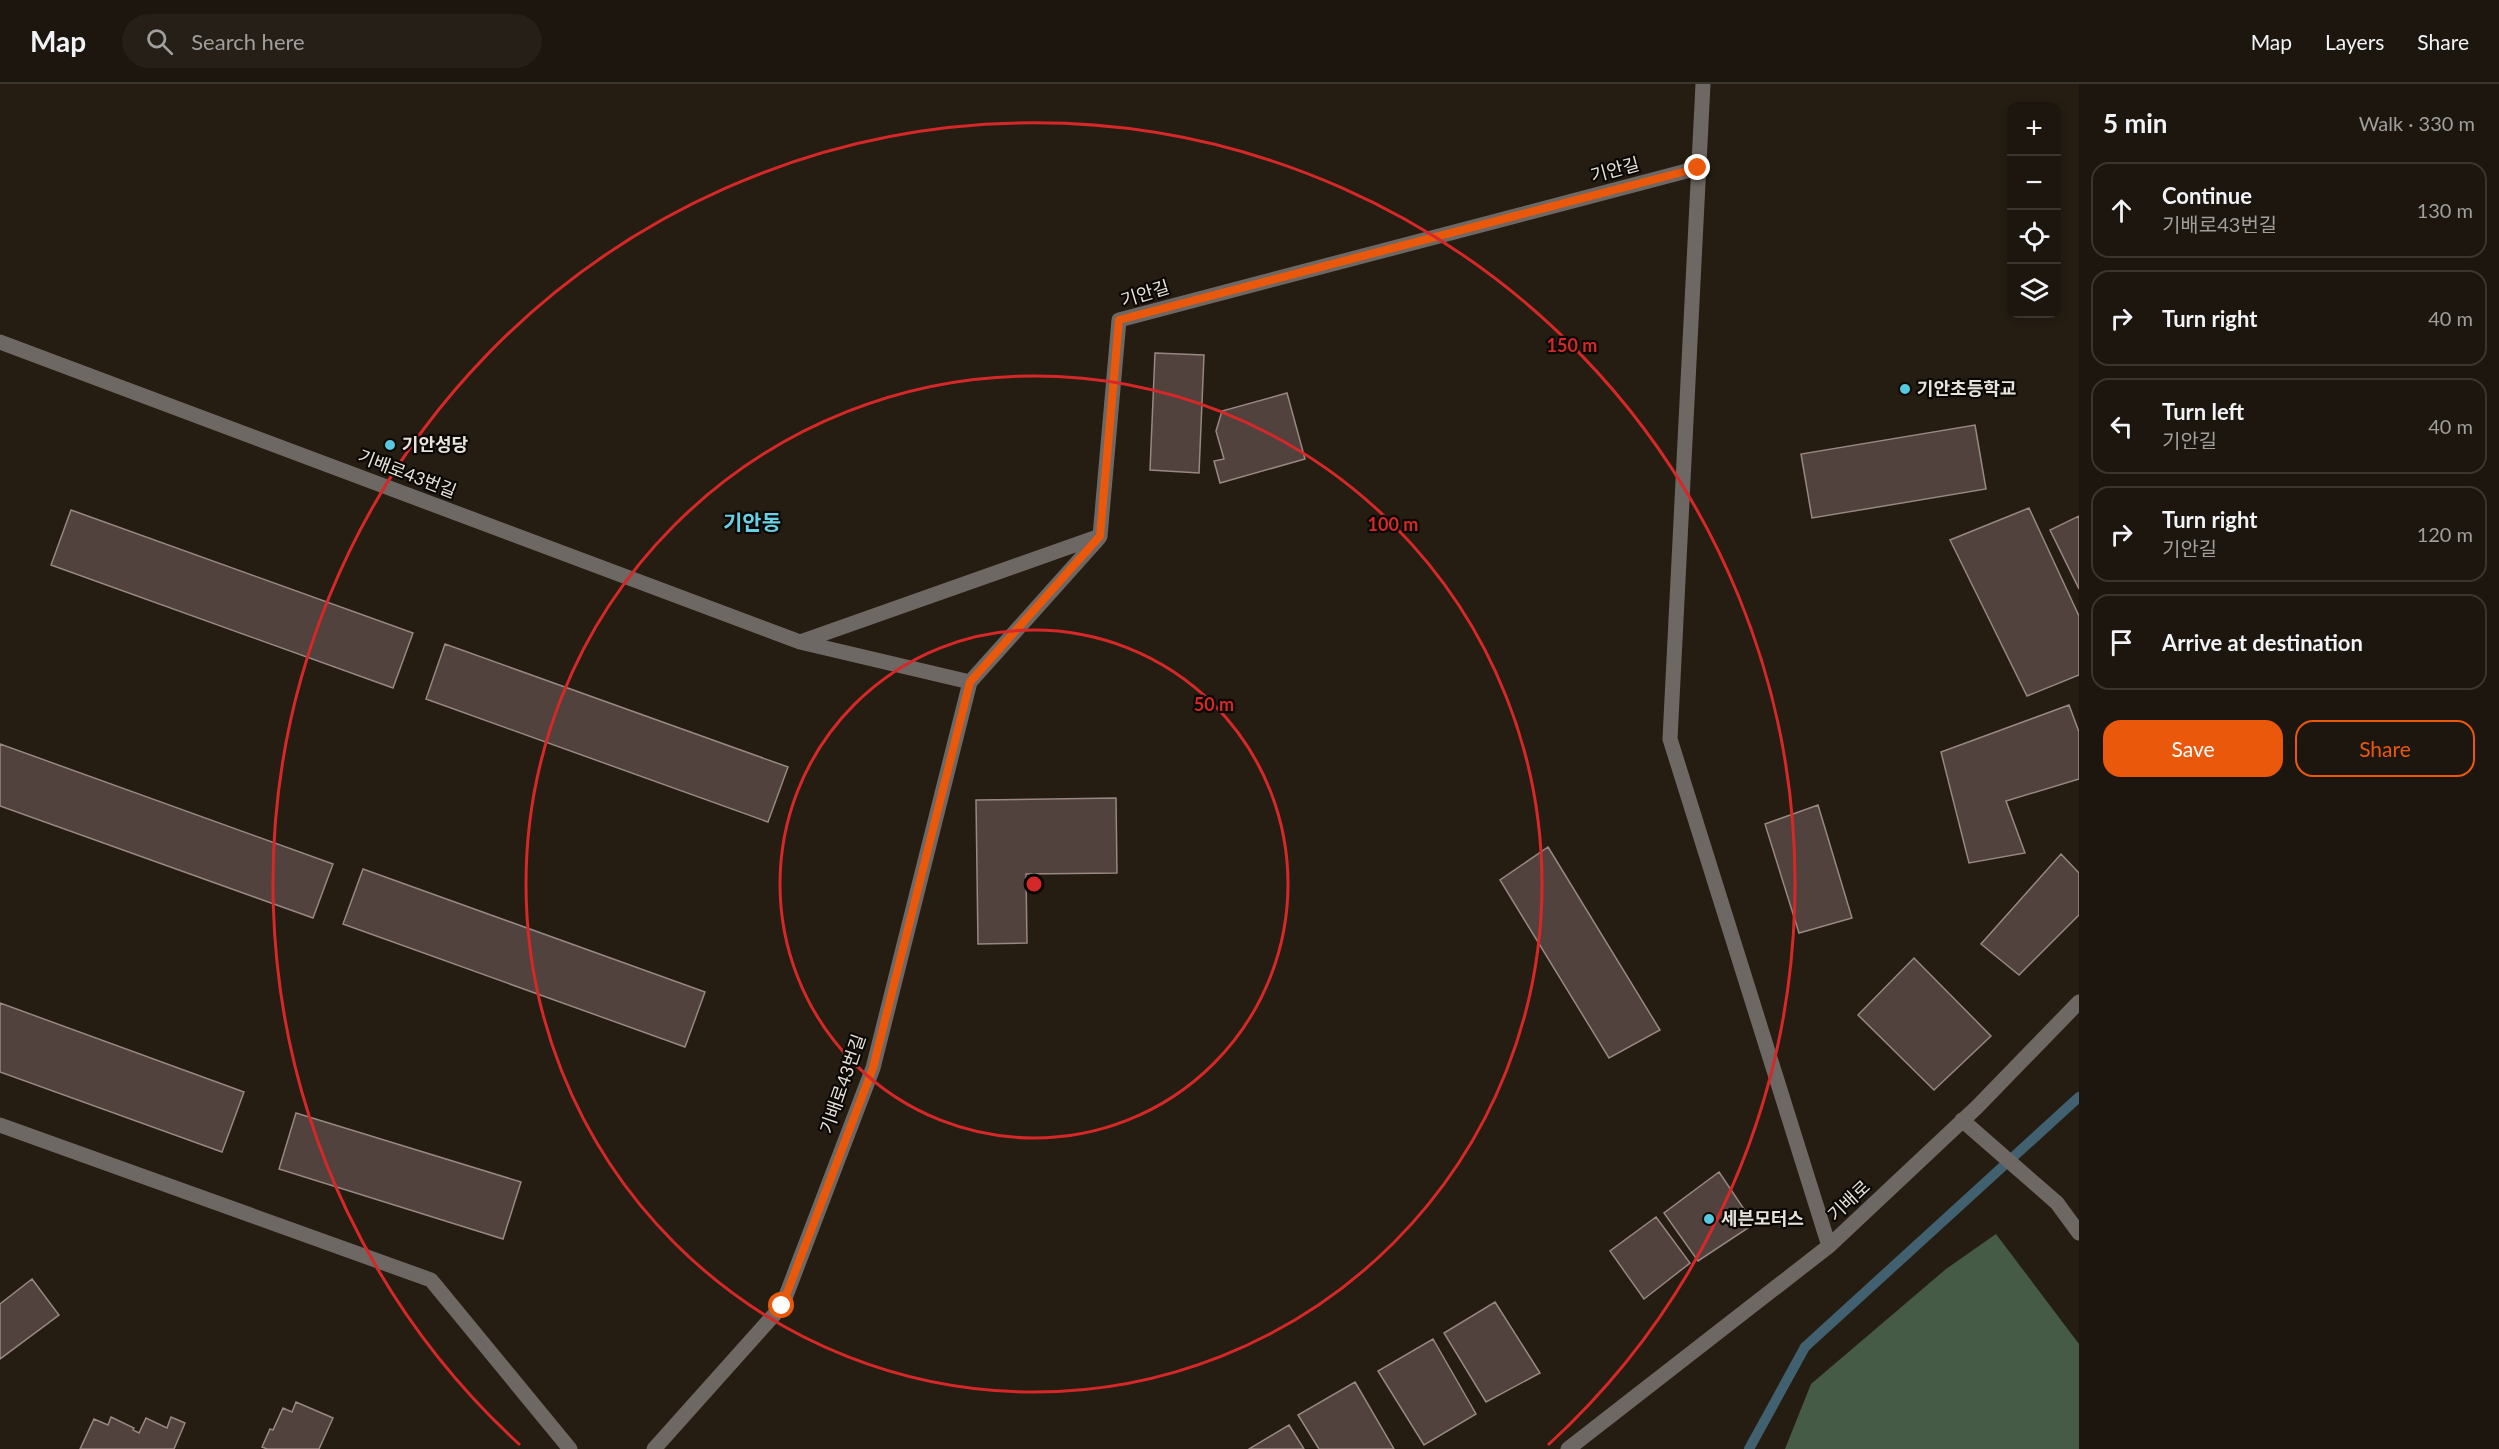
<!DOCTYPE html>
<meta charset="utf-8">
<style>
:root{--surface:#1c160e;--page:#251f17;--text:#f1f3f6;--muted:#a09f9e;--line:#3a352e;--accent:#ea580c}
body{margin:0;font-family:Lato,"Noto Sans KR",sans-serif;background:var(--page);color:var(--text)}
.controls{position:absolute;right:18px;top:18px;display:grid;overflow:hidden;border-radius:12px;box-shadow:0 3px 9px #0003}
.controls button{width:54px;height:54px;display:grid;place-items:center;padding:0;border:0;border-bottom:2px solid var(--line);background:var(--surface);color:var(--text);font:30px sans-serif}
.stop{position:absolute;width:18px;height:18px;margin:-14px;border:4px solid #ea580c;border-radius:50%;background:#fff}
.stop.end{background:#ea580c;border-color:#fff;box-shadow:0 2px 6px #0008}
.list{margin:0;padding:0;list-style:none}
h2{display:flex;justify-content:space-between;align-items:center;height:78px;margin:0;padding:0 24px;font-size:26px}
h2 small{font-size:20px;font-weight:400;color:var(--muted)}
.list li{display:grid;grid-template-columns:39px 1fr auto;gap:18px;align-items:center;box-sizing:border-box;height:96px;margin:0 12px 12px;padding:0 12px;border:2px solid var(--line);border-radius:18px}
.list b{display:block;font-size:22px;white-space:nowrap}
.list p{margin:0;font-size:20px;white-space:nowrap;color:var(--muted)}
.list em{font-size:20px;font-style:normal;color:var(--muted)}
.actions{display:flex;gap:12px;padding:18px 24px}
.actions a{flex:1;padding:14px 0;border:2px solid var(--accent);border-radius:18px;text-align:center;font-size:21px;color:var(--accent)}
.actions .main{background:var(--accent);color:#fff}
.icon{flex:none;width:33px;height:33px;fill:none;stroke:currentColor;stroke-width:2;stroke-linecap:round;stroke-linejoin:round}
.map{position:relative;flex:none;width:2079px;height:1365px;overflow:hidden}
header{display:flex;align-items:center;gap:36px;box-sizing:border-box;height:84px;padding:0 30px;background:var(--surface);border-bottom:2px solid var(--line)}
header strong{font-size:28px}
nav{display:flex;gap:33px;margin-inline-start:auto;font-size:21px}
.search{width:420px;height:54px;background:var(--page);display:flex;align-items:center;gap:15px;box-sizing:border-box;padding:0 21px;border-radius:33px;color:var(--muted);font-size:22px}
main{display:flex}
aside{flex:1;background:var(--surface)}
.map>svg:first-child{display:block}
.forest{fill:#455b45}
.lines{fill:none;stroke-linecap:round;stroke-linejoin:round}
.stream{stroke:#416171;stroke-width:10}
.building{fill:#51423d;stroke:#988782;stroke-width:1.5}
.minor{stroke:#6e6864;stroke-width:15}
.route{stroke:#ea580c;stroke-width:8}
.ring{fill:none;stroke:#d62828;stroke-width:3}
.poi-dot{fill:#56c9e1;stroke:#0b0804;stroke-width:2}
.labels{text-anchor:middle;stroke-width:4.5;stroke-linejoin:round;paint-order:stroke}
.street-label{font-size:18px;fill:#e7e2db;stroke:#0b0804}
.poi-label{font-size:18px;font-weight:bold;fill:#e7e2db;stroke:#0b0804;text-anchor:start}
.quarter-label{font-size:21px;font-weight:bold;fill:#69cfe5;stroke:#0b0804}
.centre{fill:#d62828;stroke:#0b0804;stroke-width:3}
.ring-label{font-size:18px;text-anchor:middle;font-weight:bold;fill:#d62828;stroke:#0b0804;stroke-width:4.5;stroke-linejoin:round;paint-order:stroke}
</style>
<header>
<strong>Map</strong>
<div class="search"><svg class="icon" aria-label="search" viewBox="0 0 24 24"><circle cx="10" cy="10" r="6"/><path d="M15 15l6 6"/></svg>Search here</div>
<nav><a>Map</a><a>Layers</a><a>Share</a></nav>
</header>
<main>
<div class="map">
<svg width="2079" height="1365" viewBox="0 0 2079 1365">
<rect width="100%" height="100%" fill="#251d12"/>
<path class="forest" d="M 1996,1150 L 2079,1260 L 2079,1365 L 1785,1365 L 1811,1300 L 1946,1185 Z"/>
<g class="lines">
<path class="stream" d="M 1749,1365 L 1805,1263 L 2079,1013"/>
</g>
<path class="building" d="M 1155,269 L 1204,271 L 1199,389 L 1150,386 Z
M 1287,309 L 1305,375 L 1220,399 L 1214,377 L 1224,375 L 1216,347 L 1222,327 Z
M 1975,341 L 1986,405 L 1812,434 L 1801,370 Z
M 2029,424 L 2079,532 L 2079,591 L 2027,612 L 1950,456 Z
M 71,426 L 413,549 L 393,604 L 51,481 Z
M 2079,432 L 2079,505 L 2050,446 Z
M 445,560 L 788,683 L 768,738 L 426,615 Z
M 2069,621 L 2079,648 L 2079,695 L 2006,717 L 2025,769 L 1969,779 L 1941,668 Z
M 0,660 L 333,780 L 313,834 L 0,722 Z
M 1116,714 L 1117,789 L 1026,790 L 1027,859 L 978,860 L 976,716 Z
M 1818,721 L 1852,834 L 1799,849 L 1765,740 Z
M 1548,763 L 1660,946 L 1609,974 L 1500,796 Z
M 2061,770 L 2079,789 L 2079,831 L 2019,891 L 1981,860 Z
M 363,785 L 705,908 L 685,963 L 343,840 Z
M 1914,874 L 1991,952 L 1934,1006 L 1858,931 Z
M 0,919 L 244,1008 L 222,1068 L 0,988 Z
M 296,1029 L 521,1098 L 503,1155 L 279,1085 Z
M 1719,1088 L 1754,1140 L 1698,1177 L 1664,1129 Z
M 1656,1133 L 1690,1179 L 1644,1215 L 1610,1167 Z
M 32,1195 L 59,1231 L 0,1275 L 0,1220 Z
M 1495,1218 L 1540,1289 L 1486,1318 L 1444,1249 Z
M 1433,1255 L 1476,1330 L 1424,1361 L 1378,1287 Z
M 1355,1298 L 1394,1365 L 1319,1365 L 1298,1331 Z
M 296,1318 L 333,1334 L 319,1365 L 267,1365 L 262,1363 L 270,1345 L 273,1346 L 283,1324 L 292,1328 Z
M 111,1333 L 134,1344 L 133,1346 L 139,1349 L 146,1334 L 167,1344 L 171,1333 L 185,1339 L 174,1365 L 80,1365 L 94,1335 L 108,1341 Z
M 1289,1341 L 1304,1365 L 1249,1365 Z"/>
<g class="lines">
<path class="minor" d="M 1703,0 L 1670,655 L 1829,1162
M 0,258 L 800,558 L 970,598
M 800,558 L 1100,452 L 1119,236 L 1698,84
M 1962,1036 L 2057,1119 L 2079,1149
M 0,1041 L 431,1196 L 570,1365
M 654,1365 L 782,1222 L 873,984 L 970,598 L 1099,454
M 1568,1365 L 1829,1162 L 1977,1023 L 2079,918"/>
</g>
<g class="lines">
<path class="route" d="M 782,1222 L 873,984 L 970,598 L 1100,452 L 1119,236 L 1698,84"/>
</g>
<g class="ring">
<circle cx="1034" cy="800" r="254"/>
<circle cx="1034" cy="800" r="508"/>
<path d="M520 1361A761 761 0 1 1 1548 1361"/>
</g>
<g class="poi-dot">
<circle cx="1905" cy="305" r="6"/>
<circle cx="390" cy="361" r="6"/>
<circle cx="1709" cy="1135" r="6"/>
</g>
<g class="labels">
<g class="street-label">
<text transform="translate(1615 86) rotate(-15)" y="6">기안길</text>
<text transform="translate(1145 210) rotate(-17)" y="6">기안길</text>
<text transform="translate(407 390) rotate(21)" y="6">기배로43번길</text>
<text transform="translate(843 1000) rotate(-71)" y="6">기배로43번길</text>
<text transform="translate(1849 1117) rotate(-43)" y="6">기배로</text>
</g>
<g class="poi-label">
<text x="1917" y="311">기안초등학교</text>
<text x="402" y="367">기안성당</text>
<text x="1721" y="1141">세븐모터스</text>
</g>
<g class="quarter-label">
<text x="752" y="446">기안동</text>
</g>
</g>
<circle cx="1034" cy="800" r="9" class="centre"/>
<g class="ring-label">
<text x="1572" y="268">150 m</text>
<text x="1393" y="447">100 m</text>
<text x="1214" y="627">50 m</text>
</g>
</svg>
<div class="controls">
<button>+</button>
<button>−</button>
<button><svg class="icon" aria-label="locate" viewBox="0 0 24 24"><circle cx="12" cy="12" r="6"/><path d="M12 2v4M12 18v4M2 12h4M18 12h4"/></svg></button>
<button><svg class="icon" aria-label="layers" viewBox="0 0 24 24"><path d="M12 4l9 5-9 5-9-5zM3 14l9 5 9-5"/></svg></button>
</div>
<div class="stop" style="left:782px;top:1222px"></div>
<div class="stop end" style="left:1698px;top:84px"></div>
</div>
<aside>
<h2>5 min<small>Walk · 330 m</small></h2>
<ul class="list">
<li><svg class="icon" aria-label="ahead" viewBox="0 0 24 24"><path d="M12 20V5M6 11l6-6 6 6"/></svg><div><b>Continue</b><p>기배로43번길</p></div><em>130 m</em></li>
<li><svg class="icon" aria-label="right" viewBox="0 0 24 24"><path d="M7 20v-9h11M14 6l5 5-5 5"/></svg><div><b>Turn right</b></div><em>40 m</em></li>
<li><svg class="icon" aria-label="left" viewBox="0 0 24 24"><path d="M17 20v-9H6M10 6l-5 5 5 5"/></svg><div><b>Turn left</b><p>기안길</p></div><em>40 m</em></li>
<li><svg class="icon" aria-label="right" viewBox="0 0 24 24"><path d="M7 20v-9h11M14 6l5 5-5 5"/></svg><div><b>Turn right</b><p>기안길</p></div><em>120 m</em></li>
<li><svg class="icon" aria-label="arrive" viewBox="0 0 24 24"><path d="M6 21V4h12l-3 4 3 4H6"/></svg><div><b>Arrive at destination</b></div></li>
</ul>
<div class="actions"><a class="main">Save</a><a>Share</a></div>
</aside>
</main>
